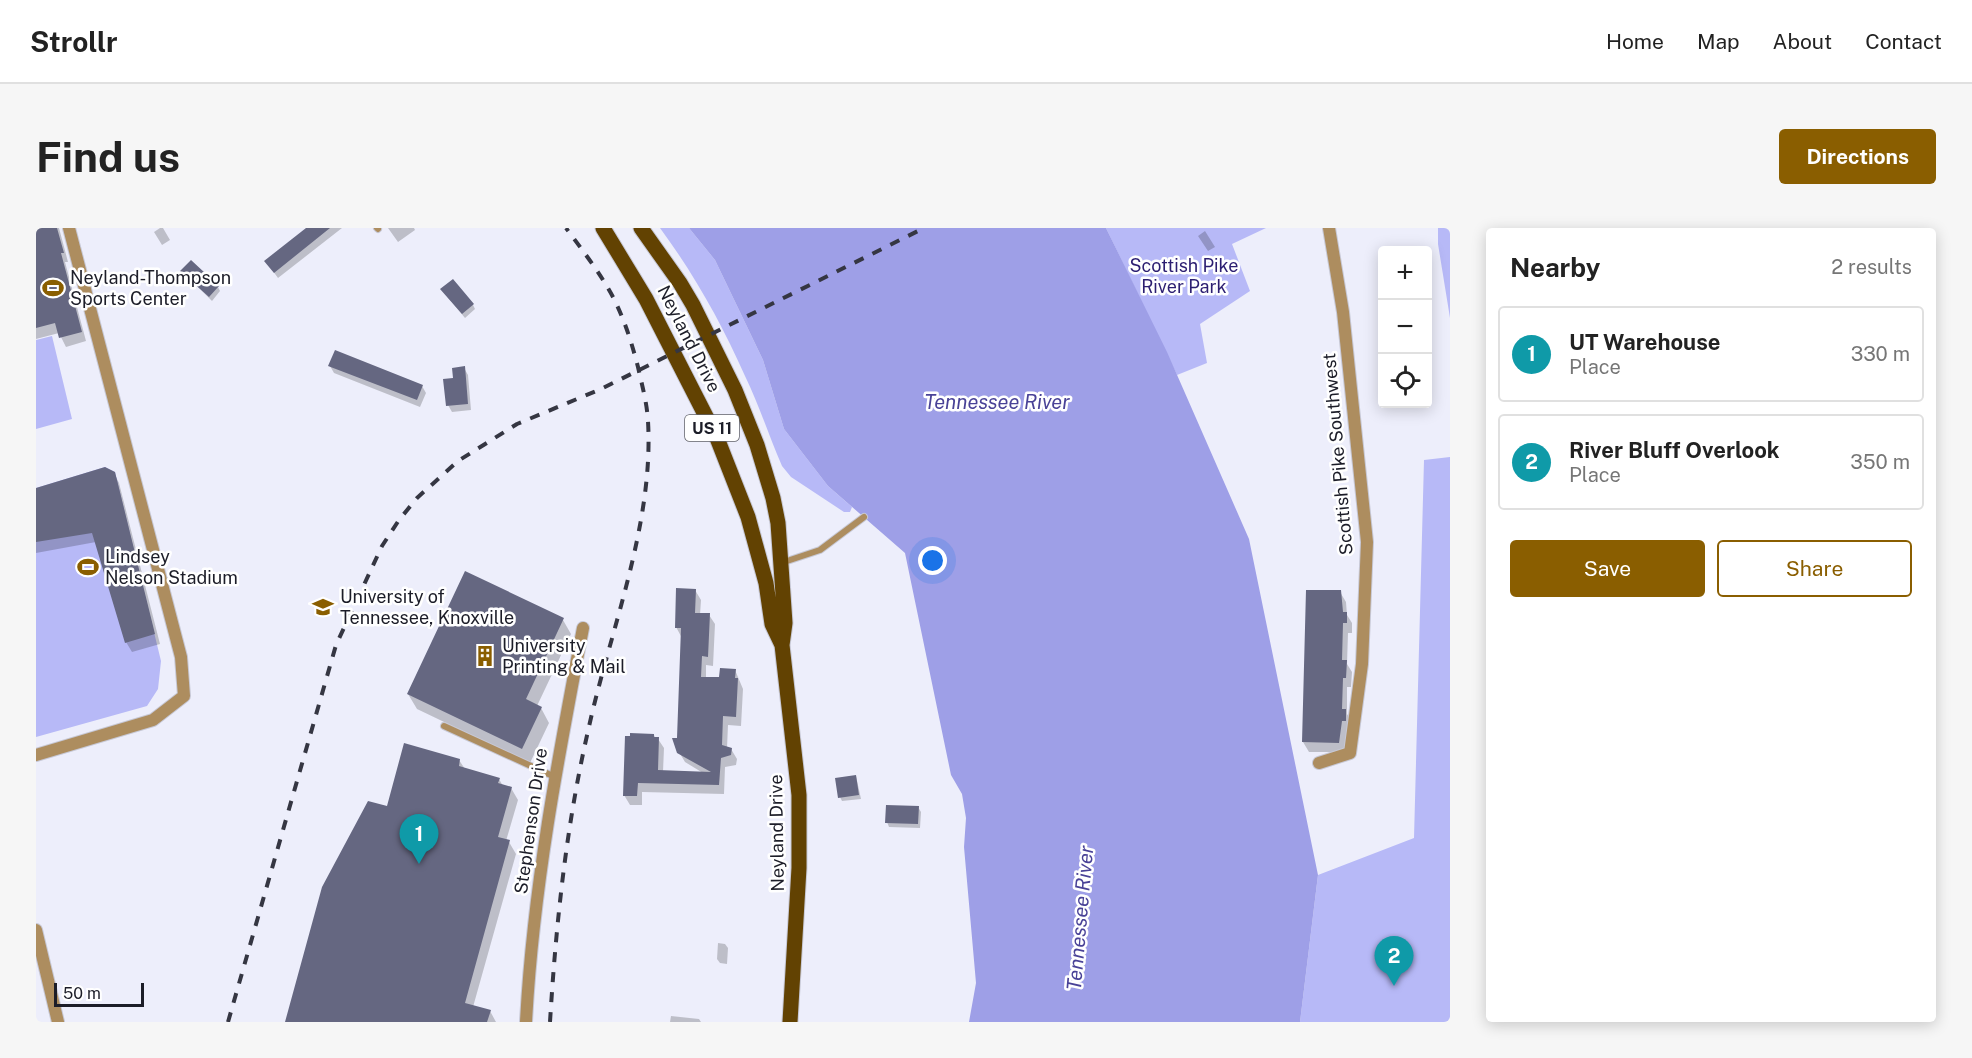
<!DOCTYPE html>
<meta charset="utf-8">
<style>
:root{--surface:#fff;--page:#f6f6f6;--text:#222;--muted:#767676;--line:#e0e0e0;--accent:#8a5e00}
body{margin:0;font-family:"Public Sans",sans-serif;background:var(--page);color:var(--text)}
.controls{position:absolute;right:18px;top:18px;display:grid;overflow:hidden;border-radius:6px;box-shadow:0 3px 15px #0003}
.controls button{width:54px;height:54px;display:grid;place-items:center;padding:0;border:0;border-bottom:2px solid var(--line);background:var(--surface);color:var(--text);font:30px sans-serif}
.scale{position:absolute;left:18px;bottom:15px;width:90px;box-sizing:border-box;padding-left:6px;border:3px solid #1c1d28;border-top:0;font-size:16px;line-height:21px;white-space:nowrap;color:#1c1d28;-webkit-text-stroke:4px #fff;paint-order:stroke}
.you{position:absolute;left:897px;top:333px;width:21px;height:21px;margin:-15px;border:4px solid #fff;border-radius:50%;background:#1a73e8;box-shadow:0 0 0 9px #1a73e833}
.badge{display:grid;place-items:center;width:39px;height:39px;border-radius:50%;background:var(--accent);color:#fff;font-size:20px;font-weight:700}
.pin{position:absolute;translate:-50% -50px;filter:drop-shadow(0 2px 3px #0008)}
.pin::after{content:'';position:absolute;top:32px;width:21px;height:18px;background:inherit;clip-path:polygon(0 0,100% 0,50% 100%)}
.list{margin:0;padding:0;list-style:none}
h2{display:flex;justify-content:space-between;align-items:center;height:78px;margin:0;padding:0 24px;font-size:26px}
h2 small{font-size:20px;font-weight:400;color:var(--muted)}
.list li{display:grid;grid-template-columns:39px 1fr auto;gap:18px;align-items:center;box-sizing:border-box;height:96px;margin:0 12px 12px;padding:0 12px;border:2px solid var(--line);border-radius:6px}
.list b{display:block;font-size:22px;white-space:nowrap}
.list p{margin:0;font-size:20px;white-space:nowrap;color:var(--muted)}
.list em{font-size:20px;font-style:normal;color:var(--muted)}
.actions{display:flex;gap:12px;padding:18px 24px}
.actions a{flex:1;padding:14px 0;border:2px solid var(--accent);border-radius:6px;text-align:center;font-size:21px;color:var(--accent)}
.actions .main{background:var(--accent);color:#fff}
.icon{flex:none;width:33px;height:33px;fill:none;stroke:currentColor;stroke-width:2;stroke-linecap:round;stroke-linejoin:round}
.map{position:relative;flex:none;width:1414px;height:794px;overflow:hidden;border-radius:6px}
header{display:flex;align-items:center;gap:36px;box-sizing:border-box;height:84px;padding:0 30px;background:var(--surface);border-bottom:2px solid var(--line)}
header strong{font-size:28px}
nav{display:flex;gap:33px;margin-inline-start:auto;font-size:21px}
.intro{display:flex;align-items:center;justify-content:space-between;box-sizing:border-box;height:144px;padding:0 36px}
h1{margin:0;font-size:42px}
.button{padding:15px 27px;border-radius:6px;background:var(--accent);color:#fff;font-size:21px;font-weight:700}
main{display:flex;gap:36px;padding:0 36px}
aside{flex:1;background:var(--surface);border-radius:6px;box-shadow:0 3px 15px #0003}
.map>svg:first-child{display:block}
.green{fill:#b7b9f7}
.water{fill:#9e9fe7}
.shadow{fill:#0003}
.building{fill:#656781}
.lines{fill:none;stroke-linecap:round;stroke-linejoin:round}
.lane-casing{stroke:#c7c8d5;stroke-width:8}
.street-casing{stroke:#c7c8d5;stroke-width:14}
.primary-casing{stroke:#c7c8d5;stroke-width:17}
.lane{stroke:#ad8d5f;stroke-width:6}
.street{stroke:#ad8d5f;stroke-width:12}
.primary{stroke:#624202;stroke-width:15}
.rail{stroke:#353642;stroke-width:4;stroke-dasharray:10 10;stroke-linecap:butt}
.labels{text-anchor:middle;stroke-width:5;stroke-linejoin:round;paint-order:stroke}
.shield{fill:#fff;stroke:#606168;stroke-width:1.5}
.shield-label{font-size:16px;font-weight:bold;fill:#1c1d28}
.park-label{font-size:18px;fill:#2c1e71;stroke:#fff}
.poi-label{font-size:18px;fill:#1c1d28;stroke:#fff;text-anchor:start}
.street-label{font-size:18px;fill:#1c1d28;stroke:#fff}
.water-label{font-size:20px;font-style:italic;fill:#494297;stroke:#fff}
</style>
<header>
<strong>Strollr</strong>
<nav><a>Home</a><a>Map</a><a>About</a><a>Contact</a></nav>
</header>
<div class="intro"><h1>Find us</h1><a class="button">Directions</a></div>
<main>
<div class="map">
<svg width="1414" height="794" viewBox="0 0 1414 794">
<rect width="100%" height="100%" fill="#edeefb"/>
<path class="green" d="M 624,0 L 653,0 L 679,32 L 727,132 L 748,201 L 792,258 L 816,279 L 814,284 L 808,284 L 755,249 L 746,238 C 733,208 723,177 709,148 C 686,96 658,46 624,0 Z
M 1070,0 L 1230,0 L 1196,16 L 1214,63 L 1164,96 L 1171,135 L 1141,147 Z
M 1402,0 L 1414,0 L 1414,90 L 1402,16 Z
M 16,108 L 36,191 L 0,201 L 0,112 Z
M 1414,229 L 1414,794 L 1264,794 L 1282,647 L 1378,610 L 1388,232 Z
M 69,239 L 79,244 L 125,433 L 122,461 L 111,478 L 0,509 L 0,260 Z"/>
<path class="water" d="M 653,0 L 1070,0 L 1131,124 L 1213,311 L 1282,647 L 1264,794 L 933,794 L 940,755 L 928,619 L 930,590 L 926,566 L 915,547 L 869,325 L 792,258 L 748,201 L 727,132 L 679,32 Z"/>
<path class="shadow" d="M 0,0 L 23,0 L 32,34 L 29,34 L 50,113 L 30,119 L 23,105 L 0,111 Z
M 124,0 L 127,0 L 134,12 L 126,17 L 118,4 Z
M 272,0 L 306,0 L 242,50 L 234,39 Z
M 352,0 L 378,0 L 379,2 L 362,14 Z
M 1169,3 L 1179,19 L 1172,23 L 1162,8 Z
M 146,43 L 182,59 L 184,63 L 176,73 Z
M 409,66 L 437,77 L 439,81 L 429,90 Z
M 294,138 L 386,158 L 390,165 L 384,179 L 298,145 Z
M 428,140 L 432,147 L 435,182 L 416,184 L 412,177 L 418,151 Z
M 78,245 L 83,255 L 124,416 L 96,424 L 90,414 L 60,314 L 0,325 L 0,261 Z
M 659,362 L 665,372 L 664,387 L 673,387 L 679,396 L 677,438 L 670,437 L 670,450 L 685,451 L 699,442 L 707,461 L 705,498 L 692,497 L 691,520 L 695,521 L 701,531 L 700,537 L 689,539 L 688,566 L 606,564 L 606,577 L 594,577 L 588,567 L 618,507 L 620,511 L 622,511 L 628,520 L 627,544 L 667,545 L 649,534 L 643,524 L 646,410 L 640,399 Z
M 1304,364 L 1310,374 L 1311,387 L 1316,395 L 1316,405 L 1312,405 L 1311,436 L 1316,444 L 1315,459 L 1311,459 L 1311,486 L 1315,492 L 1314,502 L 1311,502 L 1308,524 L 1273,524 L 1267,514 Z
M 527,392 L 535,406 L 501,478 L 505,480 L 513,495 L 494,535 L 381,481 L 372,466 Z
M 423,532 L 429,541 L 463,551 L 467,558 L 475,560 L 482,572 L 470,613 L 473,614 L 480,626 L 437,779 L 454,783 L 460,794 L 250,794 L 352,580 Z
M 820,548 L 825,571 L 806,573 L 804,569 Z
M 882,579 L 885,584 L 884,600 L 853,599 L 851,594 Z
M 682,715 L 689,716 L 692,720 L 691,736 L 684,735 L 681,731 Z
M 635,788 L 663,791 L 665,794 L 634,794 Z"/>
<path class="building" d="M 0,0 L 21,0 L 28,25 L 25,25 L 46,104 L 23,110 L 19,95 L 0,100 Z
M 270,0 L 294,0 L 238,45 L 228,33 Z
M 155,32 L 183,58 L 173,69 L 144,43 Z
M 417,51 L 438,76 L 426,86 L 404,61 Z
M 299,122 L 387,157 L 381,172 L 292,138 Z
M 429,138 L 432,176 L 410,178 L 407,151 L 417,150 L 416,140 Z
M 69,239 L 79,244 L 119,406 L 89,415 L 56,305 L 0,314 L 0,260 Z
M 429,343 L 528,390 L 490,471 L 506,479 L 486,521 L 371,466 Z
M 640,360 L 660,361 L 659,385 L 674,385 L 672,429 L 666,428 L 665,449 L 683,449 L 684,440 L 700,441 L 699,450 L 702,450 L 700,489 L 687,488 L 686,517 L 696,520 L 695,527 L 685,530 L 683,557 L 602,555 L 601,568 L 587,568 L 589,508 L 594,508 L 594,505 L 618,506 L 618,509 L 623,509 L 622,542 L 675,544 L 641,525 L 636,510 L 641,510 L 645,400 L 639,400 Z
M 1270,362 L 1305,362 L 1307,384 L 1311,384 L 1311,395 L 1307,395 L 1306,432 L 1311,432 L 1310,450 L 1307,450 L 1306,481 L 1310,481 L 1310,493 L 1306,493 L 1303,515 L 1266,514 Z
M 368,515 L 424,531 L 423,538 L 464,550 L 462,555 L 476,559 L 462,609 L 474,612 L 429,775 L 455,782 L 451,794 L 249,794 L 286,659 L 332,573 L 351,578 Z
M 820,547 L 823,567 L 802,570 L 799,550 Z
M 850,577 L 883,578 L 882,596 L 849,595 Z"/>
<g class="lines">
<defs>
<path id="lane" d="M 341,0 L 342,1
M 745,335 L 784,322 L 828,289
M 408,498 L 519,549"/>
<path id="street" d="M 0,527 L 117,492 L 148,468 L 145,429 L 33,0
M 1283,535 L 1314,525 L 1326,436 L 1331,314 L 1307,84 L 1293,0
M 0,702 L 22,794
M 490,794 C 497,661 522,530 547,400"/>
<path id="primary" d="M 567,0 L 610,71 L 681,210 L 712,289 L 730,355 L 736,396 L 746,417
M 605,0 L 644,55 L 657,77 L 699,162 L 721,217 L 737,270 L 742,295 L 749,395 L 746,417 L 763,567 L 763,640 L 754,794"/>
</defs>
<use href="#lane" class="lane-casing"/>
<use href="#street" class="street-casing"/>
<use href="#primary" class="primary-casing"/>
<use href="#lane" class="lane"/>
<use href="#street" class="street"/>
<use href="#primary" class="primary"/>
<path class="rail" d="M 192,794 L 300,417 L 346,318 L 363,292 L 381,270 L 422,233 L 481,196 L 565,161 L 888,0
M 514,794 C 520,696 530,599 552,503 C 574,402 618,297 612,193 C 611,175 606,157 602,139 C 596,116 589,93 578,71 C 565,46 547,23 530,0"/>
</g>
<defs>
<symbol id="stadium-bare" viewBox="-9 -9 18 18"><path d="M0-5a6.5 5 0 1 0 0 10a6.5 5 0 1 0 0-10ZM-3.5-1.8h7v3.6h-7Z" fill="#8a5e00" stroke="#fff" stroke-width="2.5" paint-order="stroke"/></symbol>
<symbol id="university-bare" viewBox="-9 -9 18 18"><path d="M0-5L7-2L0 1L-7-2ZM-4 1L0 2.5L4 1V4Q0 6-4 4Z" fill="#8a5e00" stroke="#fff" stroke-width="2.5" paint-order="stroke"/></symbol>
<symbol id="building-bare" viewBox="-9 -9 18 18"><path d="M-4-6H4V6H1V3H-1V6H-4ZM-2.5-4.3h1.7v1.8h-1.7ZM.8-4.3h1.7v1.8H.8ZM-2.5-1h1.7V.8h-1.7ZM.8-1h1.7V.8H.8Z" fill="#8a5e00" stroke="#fff" stroke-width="2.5" paint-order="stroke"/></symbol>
</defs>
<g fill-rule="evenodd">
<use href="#stadium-bare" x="2" y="45" width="30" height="30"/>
<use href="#stadium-bare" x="37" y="324" width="30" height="30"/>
<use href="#university-bare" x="272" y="364" width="30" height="30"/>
<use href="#building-bare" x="434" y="413" width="30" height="30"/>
</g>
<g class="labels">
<rect class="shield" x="649" y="187" width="54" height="26" rx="4.5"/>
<g class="shield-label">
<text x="676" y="206">US 11</text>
</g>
<g class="park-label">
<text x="1148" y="44">Scottish Pike<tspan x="1148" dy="21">River Park</tspan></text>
</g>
<g class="poi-label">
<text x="34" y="56">Neyland-Thompson<tspan x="34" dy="21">Sports Center</tspan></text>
<text x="69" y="335">Lindsey<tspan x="69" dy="21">Nelson Stadium</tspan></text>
<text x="304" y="375">University of<tspan x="304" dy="21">Tennessee, Knoxville</tspan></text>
<text x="466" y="424">University<tspan x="466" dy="21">Printing &amp; Mail</tspan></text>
</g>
<g class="street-label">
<text transform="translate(653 111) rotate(63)" y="6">Neyland Drive</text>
<text transform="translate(1302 226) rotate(-95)" y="6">Scottish Pike Southwest</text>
<text transform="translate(495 593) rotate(-82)" y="6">Stephenson Drive</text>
<text transform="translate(741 605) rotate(-91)" y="6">Neyland Drive</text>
</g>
<g class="water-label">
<text x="961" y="181">Tennessee River</text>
<text transform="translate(1044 690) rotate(-85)" y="7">Tennessee River</text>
</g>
</g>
</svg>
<div class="controls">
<button>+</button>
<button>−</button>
<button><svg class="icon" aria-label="locate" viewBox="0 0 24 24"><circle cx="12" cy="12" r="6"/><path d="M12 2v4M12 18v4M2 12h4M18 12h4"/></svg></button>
</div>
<div class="scale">50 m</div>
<div class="you"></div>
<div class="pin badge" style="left:383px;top:636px;background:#0f9aa8">1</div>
<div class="pin badge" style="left:1358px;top:758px;background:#0f9aa8">2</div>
</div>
<aside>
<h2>Nearby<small>2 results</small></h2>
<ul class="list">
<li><span class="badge" style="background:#0f9aa8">1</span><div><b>UT Warehouse</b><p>Place</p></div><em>330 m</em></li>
<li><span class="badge" style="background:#0f9aa8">2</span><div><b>River Bluff Overlook</b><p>Place</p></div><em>350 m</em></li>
</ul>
<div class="actions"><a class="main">Save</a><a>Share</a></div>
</aside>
</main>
